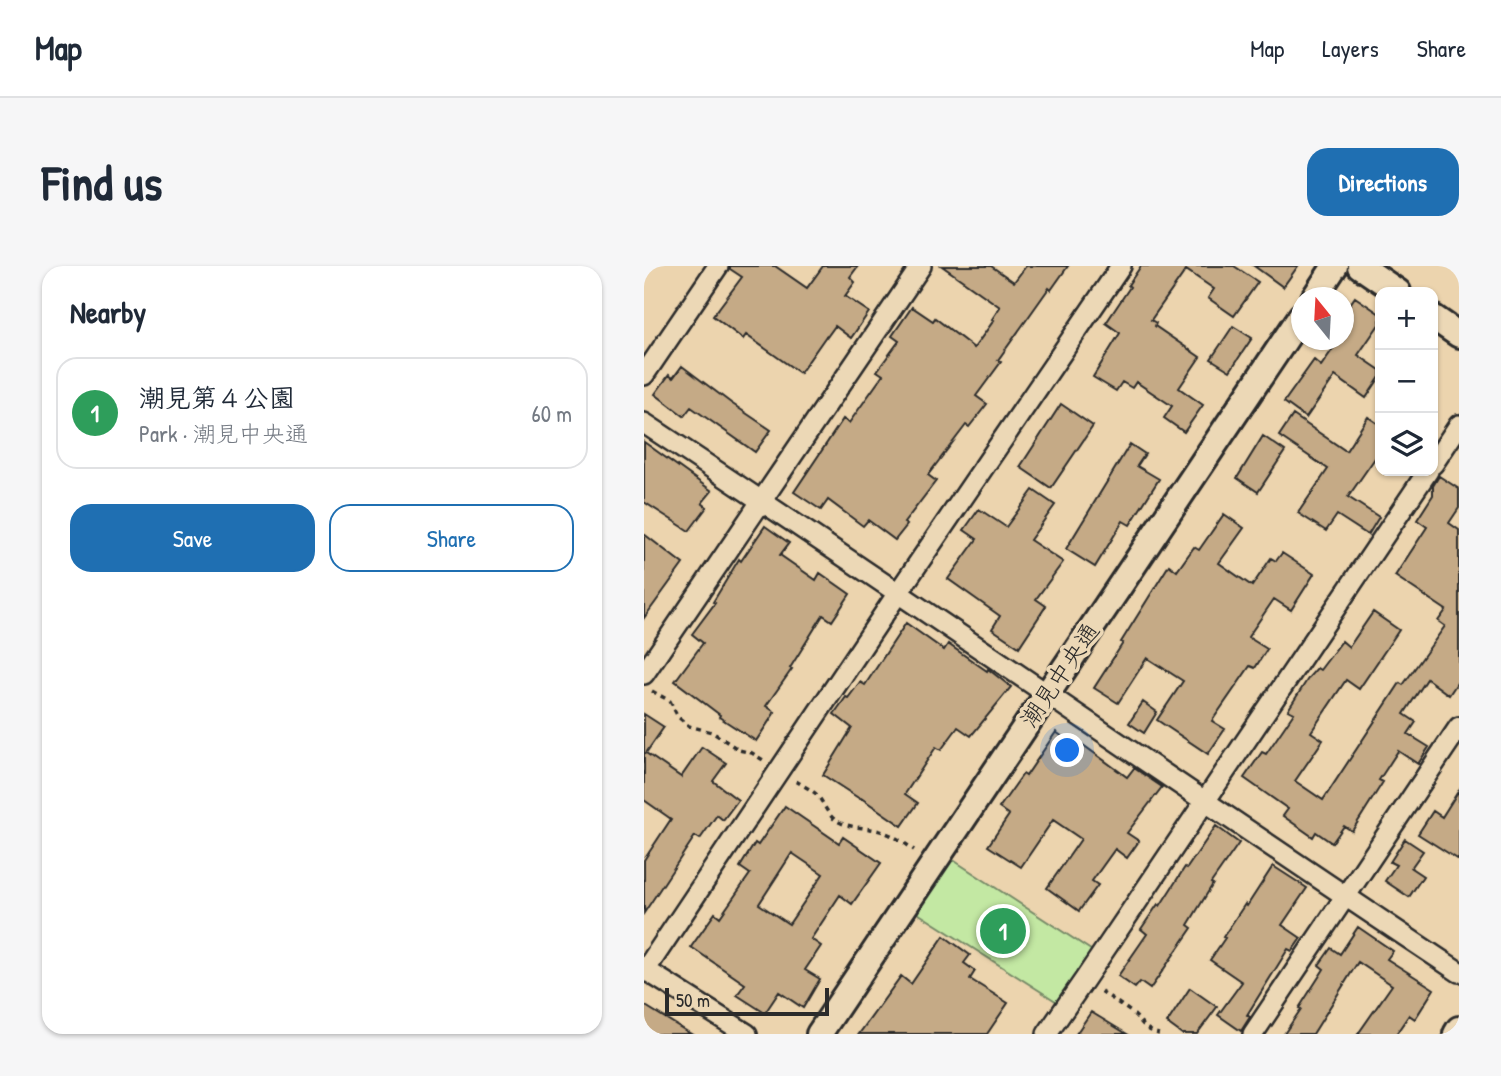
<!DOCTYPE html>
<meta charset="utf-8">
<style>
:root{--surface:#fff;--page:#f6f6f7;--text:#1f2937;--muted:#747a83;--line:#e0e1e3;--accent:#1f6fb2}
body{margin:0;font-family:"Patrick Hand","Klee One",sans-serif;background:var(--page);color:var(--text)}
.controls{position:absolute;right:21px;top:21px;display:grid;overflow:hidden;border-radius:14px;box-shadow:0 2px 5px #0004}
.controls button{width:63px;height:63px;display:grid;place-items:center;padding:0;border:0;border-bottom:2px solid var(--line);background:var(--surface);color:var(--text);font:35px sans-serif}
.compass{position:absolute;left:647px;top:21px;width:63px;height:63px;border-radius:50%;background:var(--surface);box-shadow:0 2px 5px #0004;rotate:342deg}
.scale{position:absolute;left:21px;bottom:18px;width:164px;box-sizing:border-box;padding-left:7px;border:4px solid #2b2b2b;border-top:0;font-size:19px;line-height:24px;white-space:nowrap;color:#2b2b2b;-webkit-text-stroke:5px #ecd8b6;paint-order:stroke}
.you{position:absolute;left:424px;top:485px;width:24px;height:24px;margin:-18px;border:5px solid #fff;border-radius:50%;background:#1a73e8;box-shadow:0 0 0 10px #1a73e833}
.badge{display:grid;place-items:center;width:46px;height:46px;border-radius:50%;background:var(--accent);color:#fff;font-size:23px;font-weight:700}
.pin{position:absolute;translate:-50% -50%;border:4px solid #fff;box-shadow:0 2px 7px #0006}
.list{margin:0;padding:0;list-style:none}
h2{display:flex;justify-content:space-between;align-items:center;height:91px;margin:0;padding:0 28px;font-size:30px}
h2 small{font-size:23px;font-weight:400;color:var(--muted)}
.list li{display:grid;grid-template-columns:46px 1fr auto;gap:21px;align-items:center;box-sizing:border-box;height:112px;margin:0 14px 14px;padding:0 14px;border:2px solid var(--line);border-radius:21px}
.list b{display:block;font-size:26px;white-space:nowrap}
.list p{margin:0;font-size:23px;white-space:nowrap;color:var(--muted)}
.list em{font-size:23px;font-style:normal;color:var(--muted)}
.actions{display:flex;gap:14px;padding:21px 28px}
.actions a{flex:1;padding:16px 0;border:2px solid var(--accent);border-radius:21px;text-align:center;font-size:24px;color:var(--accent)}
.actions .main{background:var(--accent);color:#fff}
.icon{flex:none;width:38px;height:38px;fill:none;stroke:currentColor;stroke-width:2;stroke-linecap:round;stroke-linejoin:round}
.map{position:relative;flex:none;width:815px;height:768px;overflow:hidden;border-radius:21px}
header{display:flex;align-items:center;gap:42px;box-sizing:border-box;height:98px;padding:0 35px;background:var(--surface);border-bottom:2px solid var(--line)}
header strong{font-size:33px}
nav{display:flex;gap:38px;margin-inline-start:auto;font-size:24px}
.intro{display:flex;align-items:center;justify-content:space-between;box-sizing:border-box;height:168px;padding:0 42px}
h1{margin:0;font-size:49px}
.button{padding:18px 32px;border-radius:21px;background:var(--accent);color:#fff;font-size:24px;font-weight:700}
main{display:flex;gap:42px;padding:0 42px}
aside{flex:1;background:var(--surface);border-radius:21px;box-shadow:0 2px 5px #0004}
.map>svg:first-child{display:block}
.green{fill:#c3e8a3;stroke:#778a67;stroke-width:2}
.building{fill:#c5aa86;stroke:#2b2b2b;stroke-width:2;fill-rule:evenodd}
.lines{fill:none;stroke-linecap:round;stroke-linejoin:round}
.minor-casing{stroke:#2b2b2b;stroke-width:24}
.tertiary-casing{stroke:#2b2b2b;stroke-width:30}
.path{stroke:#2b2b2b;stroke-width:3.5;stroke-dasharray:5 5;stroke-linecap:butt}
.minor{stroke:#ecd8b6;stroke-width:19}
.tertiary{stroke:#ecd8b6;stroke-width:24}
.labels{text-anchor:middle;stroke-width:7;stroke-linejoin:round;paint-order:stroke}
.street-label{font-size:24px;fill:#2b2b2b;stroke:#ecd8b6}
</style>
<header>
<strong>Map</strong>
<nav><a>Map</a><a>Layers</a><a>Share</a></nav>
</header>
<div class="intro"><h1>Find us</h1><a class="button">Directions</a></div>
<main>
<aside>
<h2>Nearby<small></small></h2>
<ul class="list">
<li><span class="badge" style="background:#2e9e5b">1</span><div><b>潮見第４公園</b><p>Park · 潮見中央通</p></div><em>60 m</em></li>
</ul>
<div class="actions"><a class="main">Save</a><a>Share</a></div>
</aside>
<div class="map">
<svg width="815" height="768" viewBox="0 0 815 768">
<rect width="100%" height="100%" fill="#ecd4ae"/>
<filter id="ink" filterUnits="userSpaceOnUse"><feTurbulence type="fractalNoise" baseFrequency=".0143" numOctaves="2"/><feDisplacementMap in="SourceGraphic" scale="14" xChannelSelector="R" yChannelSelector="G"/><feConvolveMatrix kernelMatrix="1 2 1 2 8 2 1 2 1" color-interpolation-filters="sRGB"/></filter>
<g filter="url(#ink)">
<path class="green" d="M 297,586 L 456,690 L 421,741 L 261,639 Z"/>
<path class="building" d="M 86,0 L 131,0 L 163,22 L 179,0 L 214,0 L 206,11 L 211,16 L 201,30 L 225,46 L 207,72 L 191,60 L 183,71 L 182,70 L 156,107 L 102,69 L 99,73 L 69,50 L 98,11 L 86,3 Z
M 298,0 L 347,0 L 370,16 L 382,0 L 424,0 L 407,24 L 405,22 L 354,94 L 357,96 L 332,130 L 343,138 L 325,161 L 322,159 L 284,209 L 292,215 L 260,257 L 263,259 L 251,274 L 224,254 L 219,260 L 184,234 L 177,244 L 150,226 L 199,153 L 205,157 L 239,109 L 233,105 L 255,75 L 248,70 L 268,41 L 289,55 L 291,52 L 330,82 L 350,54 L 348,53 L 356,41 Z
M 497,0 L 590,0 L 614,16 L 590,50 L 564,32 L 570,23 L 542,4 L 507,54 L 512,57 L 511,60 L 556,91 L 535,122 L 559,139 L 540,166 L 520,152 L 528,140 L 492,116 L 488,122 L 478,116 L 472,125 L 449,111 L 476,67 L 462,57 L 486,21 L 484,19 Z
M 610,0 L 654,0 L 639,21 Z
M 711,31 L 736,48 L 736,57 L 714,89 L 736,104 L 736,111 L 722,132 L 691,110 L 662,152 L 640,136 L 670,94 L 677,100 L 695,74 L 699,74 L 699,48 Z
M 589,60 L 608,72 L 586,105 L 567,93 Z
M 38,100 L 87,137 L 127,164 L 111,186 L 47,141 L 40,150 L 11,128 L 25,109 L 29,112 Z
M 417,138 L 449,160 L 407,222 L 376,201 Z
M 649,149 L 702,185 L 724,151 L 736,159 L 736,185 L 704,231 L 735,251 L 724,269 L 693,249 L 682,265 L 654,247 L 684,203 L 635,170 Z
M 619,170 L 641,185 L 614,226 L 593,212 Z
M 0,176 L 68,225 L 58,237 L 63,241 L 45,265 L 0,236 Z
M 486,178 L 501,188 L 493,200 L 515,213 L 486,259 L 479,255 L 451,301 L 422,283 Z
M 795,210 L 815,223 L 815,242 L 805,257 L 815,264 L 815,414 L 805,429 L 783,413 L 760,448 L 772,456 L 764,468 L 785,481 L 774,498 L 754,485 L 735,514 L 739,516 L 708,565 L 700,560 L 688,577 L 672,566 L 669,571 L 639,550 L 644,543 L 600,512 L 618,486 L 622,488 L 650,447 L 644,444 L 665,411 L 673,402 L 676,404 L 698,375 L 705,381 L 729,346 L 755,364 L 715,423 L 702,414 L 667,466 L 679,474 L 651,515 L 679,534 L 756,417 L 759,419 L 801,360 L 794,355 L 802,344 L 751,310 L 783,261 L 773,254 L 789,229 L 789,220 Z
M 389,224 L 411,239 L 386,274 L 419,296 L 392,333 L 402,340 L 375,381 L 348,363 L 356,350 L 304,313 L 333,273 L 320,264 L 335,243 L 362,261 Z
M 580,248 L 600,262 L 575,297 L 608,320 L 627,292 L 632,295 L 638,287 L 670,308 L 647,344 L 630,333 L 604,371 L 623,383 L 611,402 L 606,400 L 568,455 L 581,463 L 564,488 L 513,454 L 539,415 L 503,392 L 474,437 L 450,422 L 479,377 L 477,376 L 525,299 L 533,305 L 550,281 L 555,284 Z
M 121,260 L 145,277 L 136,289 L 172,314 L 176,307 L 206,328 L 188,355 L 179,349 L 146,402 L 148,403 L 122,440 L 131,446 L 112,475 L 75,451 L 76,449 L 31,415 L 59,377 L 48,368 L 71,337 L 69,336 L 95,293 L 97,295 Z
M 0,268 L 39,298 L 0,352 Z
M 262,357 L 300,384 L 304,378 L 343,405 L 344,403 L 367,421 L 327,470 L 314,461 L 297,484 L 292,481 L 261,528 L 274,537 L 258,560 L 217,532 L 216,533 L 179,509 L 208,462 L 190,448 L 202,431 L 204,432 L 216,416 L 221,419 Z
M 499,436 L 513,446 L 500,467 L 485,457 Z
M 0,448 L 20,461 L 2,487 L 37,511 L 58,481 L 82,497 L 69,515 L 94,534 L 79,554 L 73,549 L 56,573 L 51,570 L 0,647 L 0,594 L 27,553 L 0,534 Z
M 412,466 L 436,483 L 439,479 L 483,511 L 490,502 L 518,521 L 483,567 L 495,575 L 483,592 L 471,583 L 448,615 L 454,619 L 435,645 L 403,622 L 437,573 L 409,554 L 377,601 L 344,580 L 365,549 L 355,542 L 379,508 L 382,510 Z
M 815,524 L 815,594 L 774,568 L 789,545 L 798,551 Z
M 141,540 L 195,577 L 199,571 L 237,597 L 208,638 L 196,629 L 167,673 L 177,680 L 161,704 L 176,713 L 159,742 L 135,726 L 121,747 L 93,729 L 101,718 L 47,681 L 71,647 L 76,651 L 106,608 L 96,601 L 111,577 L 114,579 ZM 148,587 L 179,608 L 145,658 L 115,638 Z
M 572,560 L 595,577 L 567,617 L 569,618 L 544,659 L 548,662 L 506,723 L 496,716 L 491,722 L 474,710 L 503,668 L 497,663 L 514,638 L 516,640 L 541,601 L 543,602 Z
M 761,573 L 779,585 L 767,602 L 779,610 L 765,631 L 741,615 L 752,599 L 746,596 Z
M 629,600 L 663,622 L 638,659 L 657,672 L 648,685 L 644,683 L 603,749 L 606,751 L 597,765 L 574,749 L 598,716 L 566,694 L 581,672 L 579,671 L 601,638 L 603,640 Z
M 714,661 L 749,685 L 743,693 L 790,723 L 771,753 L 765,749 L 752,768 L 714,768 L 748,719 L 714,696 L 669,768 L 640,768 L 657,743 L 655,742 L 680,703 L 675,699 L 687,682 L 696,688 Z
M 300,670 L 326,689 L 320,697 L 331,705 L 326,713 L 364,737 L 343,768 L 215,768 L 257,710 L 267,718 Z
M 546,722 L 573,741 L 553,768 L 538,768 L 523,757 Z
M 0,739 L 47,768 L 0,768 Z
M 447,746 L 483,768 L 432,768 Z"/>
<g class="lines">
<defs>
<path id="minor" d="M 0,109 L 74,0
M 0,157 C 273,337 542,525 815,706
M 789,198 L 815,159
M 0,408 L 277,0
M 0,703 L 103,768
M 0,706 L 254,327 L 477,0
M 403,768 L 441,713 L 784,205
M 609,768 L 815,461"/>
<path id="tertiary" d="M 716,0 L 754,26
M 670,32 L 691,0
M 789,51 L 815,69
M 175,768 L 657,50
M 812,768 L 815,763"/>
</defs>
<use href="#minor" class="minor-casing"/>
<use href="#tertiary" class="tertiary-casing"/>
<path class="path" d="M 8,425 L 26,435 L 34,451 L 45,460 L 68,466 L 95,484 L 108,487 L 119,494
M 152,515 C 158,519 166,523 171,527 C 181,536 182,550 195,556 C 207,562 219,561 232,564 C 247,567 259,576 270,584
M 457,725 C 467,732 477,739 487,746 C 498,755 499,764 515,768"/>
<use href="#minor" class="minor"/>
<use href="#tertiary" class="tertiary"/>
</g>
</g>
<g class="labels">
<g class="street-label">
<text transform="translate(416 409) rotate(-56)" y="8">潮見中央通</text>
</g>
</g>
</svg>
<div class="controls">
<button>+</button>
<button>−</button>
<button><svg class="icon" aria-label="layers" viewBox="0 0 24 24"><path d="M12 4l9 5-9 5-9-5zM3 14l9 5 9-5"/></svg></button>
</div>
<svg class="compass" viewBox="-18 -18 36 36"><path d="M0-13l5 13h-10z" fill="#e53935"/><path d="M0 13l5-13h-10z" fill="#747a83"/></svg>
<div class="scale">50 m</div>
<div class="you"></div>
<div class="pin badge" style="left:359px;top:665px;background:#2e9e5b">1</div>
</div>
</main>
